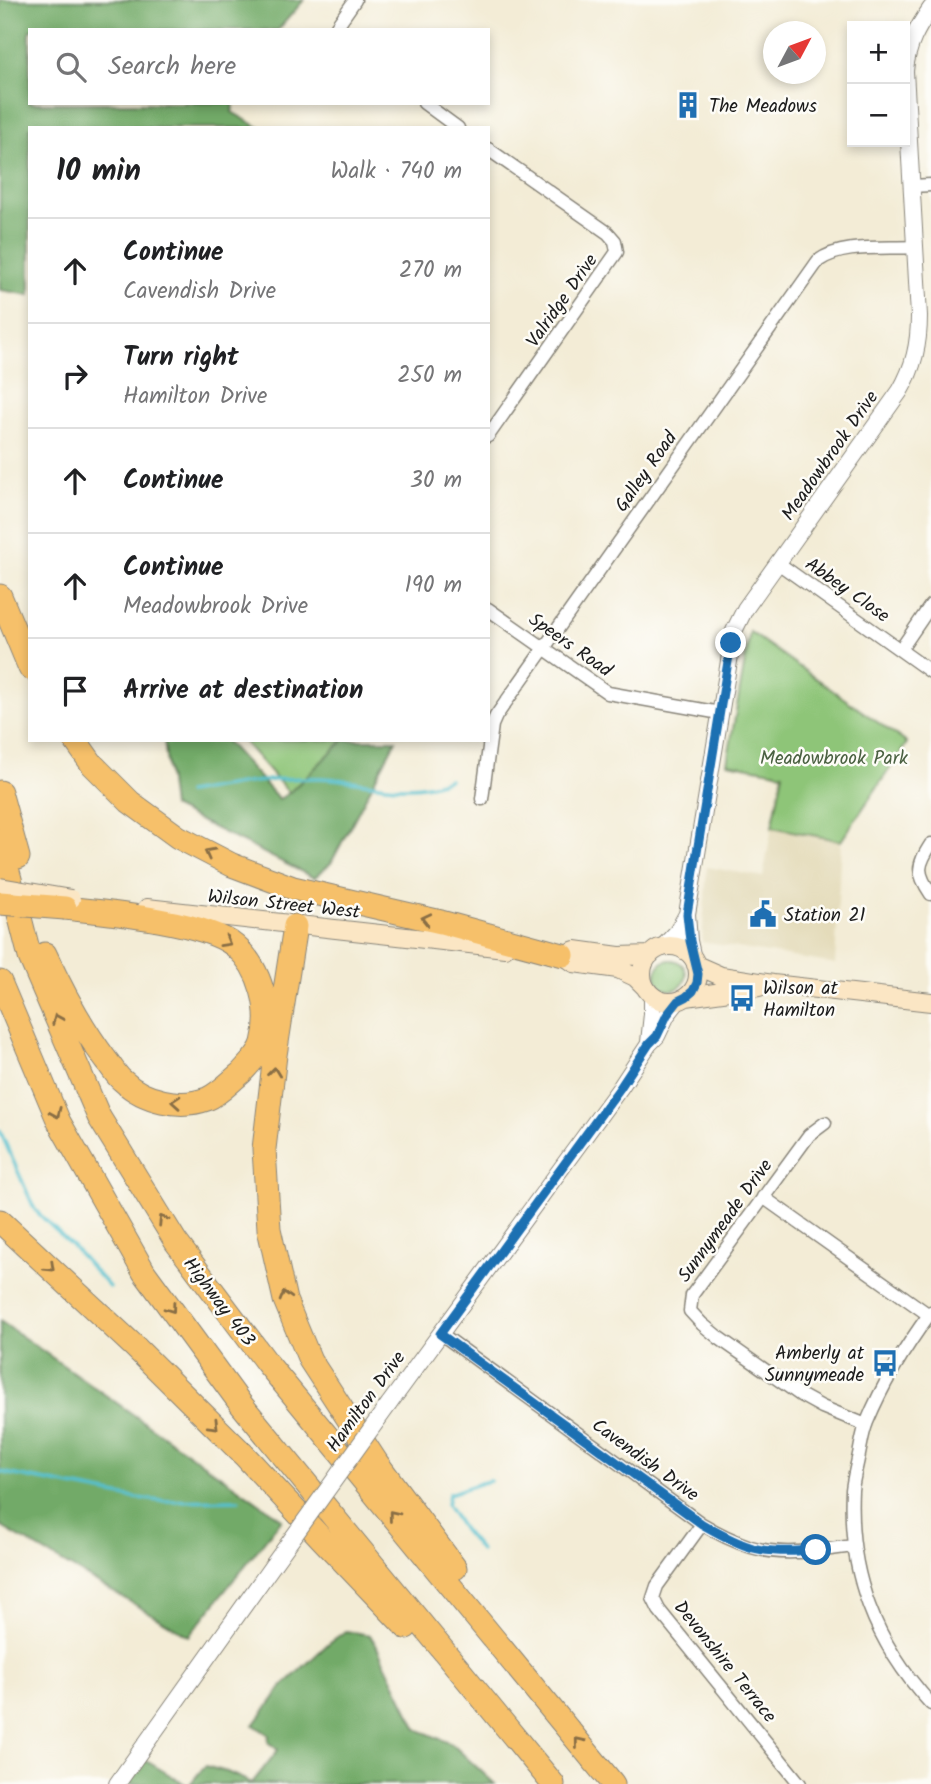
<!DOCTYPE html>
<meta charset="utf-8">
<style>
:root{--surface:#fff;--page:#f6f6f6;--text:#202124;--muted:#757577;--line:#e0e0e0}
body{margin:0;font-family:Kalam,sans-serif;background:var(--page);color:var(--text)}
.controls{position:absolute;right:21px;top:21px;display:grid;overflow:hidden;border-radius:0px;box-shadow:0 4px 10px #0003}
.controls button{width:63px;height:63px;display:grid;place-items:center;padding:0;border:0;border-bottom:2px solid var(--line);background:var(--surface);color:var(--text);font:35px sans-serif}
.compass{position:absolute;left:763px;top:21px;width:63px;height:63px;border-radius:50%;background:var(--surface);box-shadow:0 4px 10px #0003;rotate:49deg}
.stop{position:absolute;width:21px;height:21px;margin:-16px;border:5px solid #1f6fb2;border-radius:50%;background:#fff}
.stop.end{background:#1f6fb2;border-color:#fff;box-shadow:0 2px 7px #0008}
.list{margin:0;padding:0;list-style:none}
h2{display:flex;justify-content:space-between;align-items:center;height:91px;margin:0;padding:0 28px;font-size:30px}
h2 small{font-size:23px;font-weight:400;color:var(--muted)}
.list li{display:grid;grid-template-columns:46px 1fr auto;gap:21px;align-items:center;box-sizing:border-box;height:105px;padding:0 28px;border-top:2px solid var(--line)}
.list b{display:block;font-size:26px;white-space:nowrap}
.list p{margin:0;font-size:23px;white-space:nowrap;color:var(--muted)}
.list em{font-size:23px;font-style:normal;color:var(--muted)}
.icon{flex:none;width:38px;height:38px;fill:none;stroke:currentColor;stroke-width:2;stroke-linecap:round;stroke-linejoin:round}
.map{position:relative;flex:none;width:931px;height:1784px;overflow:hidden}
.search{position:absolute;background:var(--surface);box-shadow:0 4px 10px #0003;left:28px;top:28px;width:462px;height:77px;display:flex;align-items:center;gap:18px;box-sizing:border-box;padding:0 24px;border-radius:0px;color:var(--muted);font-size:26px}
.panel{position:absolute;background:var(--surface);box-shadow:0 4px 10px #0003;left:28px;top:126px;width:462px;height:616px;border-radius:0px}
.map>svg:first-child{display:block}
.built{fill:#e4dbba}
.green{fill:#8ec578;stroke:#55704a;stroke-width:2}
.forest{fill:#72aa68;stroke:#476342;stroke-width:2}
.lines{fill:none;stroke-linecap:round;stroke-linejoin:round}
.stream{stroke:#54c0ce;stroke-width:3.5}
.minor-casing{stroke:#888479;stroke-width:15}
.tertiary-casing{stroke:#888479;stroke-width:18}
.secondary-casing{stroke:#888479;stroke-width:20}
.motorway-casing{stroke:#888479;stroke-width:25}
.minor{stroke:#fff;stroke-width:12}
.tertiary{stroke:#fff;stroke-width:16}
.secondary{stroke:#fbe6c4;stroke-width:18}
.motorway{stroke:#f6c06b;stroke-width:23}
.tertiary-bridge-casing{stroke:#888479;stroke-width:18;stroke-linecap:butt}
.secondary-bridge-casing{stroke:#888479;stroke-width:20;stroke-linecap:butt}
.motorway-bridge-casing{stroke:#888479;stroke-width:25;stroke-linecap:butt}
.tertiary-bridge{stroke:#fff;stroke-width:16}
.secondary-bridge{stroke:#fbe6c4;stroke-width:18}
.motorway-bridge{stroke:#f6c06b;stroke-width:23}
.oneway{stroke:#896e44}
.route{stroke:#1f6fb2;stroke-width:9}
.labels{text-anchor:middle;stroke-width:5;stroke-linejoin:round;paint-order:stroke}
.poi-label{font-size:19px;fill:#1c1c1c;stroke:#fdfcf7;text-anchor:start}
.street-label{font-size:19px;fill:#1c1c1c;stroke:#fdfcf7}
.park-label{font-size:19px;fill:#4a6041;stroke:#fdfcf7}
</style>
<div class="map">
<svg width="931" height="1784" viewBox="0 0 931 1784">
<rect width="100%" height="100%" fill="#fdfcf7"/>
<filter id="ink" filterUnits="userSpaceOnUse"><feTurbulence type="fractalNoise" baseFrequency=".0143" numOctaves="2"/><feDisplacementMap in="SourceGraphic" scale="14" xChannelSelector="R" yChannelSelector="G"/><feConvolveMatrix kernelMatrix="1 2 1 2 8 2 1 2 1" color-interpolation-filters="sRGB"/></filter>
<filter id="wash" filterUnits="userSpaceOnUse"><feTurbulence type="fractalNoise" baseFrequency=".00686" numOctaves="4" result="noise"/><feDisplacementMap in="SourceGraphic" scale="28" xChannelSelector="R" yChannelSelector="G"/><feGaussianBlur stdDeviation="1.57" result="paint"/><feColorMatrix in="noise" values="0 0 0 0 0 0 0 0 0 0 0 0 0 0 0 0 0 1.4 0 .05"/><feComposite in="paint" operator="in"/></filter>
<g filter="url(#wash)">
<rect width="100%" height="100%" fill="#f3ecd6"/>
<path class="built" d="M 772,827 L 841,841 L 835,964 L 702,942 L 707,867 L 763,877 Z"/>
<path class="green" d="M 750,632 L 907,743 L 841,841 L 772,827 L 783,773 L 727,763 Z
M 242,740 L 344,740 L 289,793 Z
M656 975a15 15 0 1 1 30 0a15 15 0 1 1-30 0Z"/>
<path class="forest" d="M 0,0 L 304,0 L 278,30 L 30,30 L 30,103 L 234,103 L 232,112 L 260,128 L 30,128 L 30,295 L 0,290 Z
M 164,740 L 225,740 L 279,799 L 289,793 L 344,740 L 396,740 L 331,863 L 314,878 L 172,807 Z
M 0,1321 L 282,1519 L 189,1636 L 0,1526 Z
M 346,1631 L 370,1635 L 375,1643 L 417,1729 L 452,1744 L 495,1784 L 190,1784 L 205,1766 L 227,1772 L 252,1783 L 278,1750 L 268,1742 L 269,1735 L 254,1725 L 283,1686 L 330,1642 Z
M 143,1759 L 185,1784 L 125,1784 Z"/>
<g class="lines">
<path class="stream" d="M 187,793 C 231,785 275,777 321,778 C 356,779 394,792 429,785 C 436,784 443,781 449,779
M 0,1131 L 35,1210 L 74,1248 L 109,1287
M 0,1472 L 128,1497 L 161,1501 L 239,1500
M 481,1551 L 463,1530 L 447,1505 L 449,1494 L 481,1483 L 490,1481"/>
</g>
</g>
<g filter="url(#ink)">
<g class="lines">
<defs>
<path id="minor" d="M 336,30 L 337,26 L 355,0
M 424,103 L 458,128
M 488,149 L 608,233 L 615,241 L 617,252 L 488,436
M 912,186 L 931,185
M 778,563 L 931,672
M 488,609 L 608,693 L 720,713
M 901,649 L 931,605
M 482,799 L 492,725 L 496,716 L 818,261 C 842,243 885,249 915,247
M 931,844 C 917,866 916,872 931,894
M 825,1123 L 809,1135 L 692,1295 L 690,1311 L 702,1324 L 719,1338 L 802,1396 L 822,1407 L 866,1425
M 763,1197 L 929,1315
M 931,1312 C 906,1346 883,1383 867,1422 C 862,1434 861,1447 858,1459 C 856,1469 853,1480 852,1490 C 848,1574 875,1643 931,1704
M 440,1333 L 702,1524 C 717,1533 733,1541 751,1547 C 783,1557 820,1550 853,1546
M 702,1524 L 657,1586 L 653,1598 L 659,1610 L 800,1784"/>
<path id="tertiary" d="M 662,948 L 677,932 L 687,914
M 693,959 L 689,941 L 687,914 L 734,631 L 745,609 L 900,391 C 914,367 919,344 919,316 L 905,71 C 907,46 917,28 931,8
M 649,1042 L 652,1014 L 652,996
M 389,1404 L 620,1088 L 649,1044 L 657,1036 L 667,1015 L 678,1001
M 117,1784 L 273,1565"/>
<path id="secondary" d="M 147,908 L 505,948
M642 974a28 28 0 1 1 56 0a28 28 0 1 1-56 0Z
M 551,954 L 563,955 L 574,963 L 618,969 L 635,977 L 646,988
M 563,955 L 575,950 L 619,956 L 650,955
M 696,965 L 721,976 L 773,984 L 931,1002
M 686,997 L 759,987"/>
<path id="motorway" d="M 0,596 L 30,668
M 75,740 L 92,764 L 130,802 L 178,837 L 232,865 L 293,888 L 441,922 L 563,955
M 0,792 L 18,857
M 0,840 L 30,957 L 99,1117 L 176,1242 L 267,1363 L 613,1784
M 295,926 L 275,1055 L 264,1149 L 269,1229 L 285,1300 L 310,1360 L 377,1463 L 455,1568
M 45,954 C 62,991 82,1028 106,1060 C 112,1067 116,1076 123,1081 C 144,1101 180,1109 207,1099 C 219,1094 231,1081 241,1073 C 248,1065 260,1054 263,1043 C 272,1010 261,968 235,946 C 206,921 104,912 65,908
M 0,982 L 59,1122 L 144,1272 L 240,1403 L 553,1784
M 0,1221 L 134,1346 L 244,1455 L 321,1538 L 406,1627"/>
</defs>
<use href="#minor" class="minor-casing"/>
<use href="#tertiary" class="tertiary-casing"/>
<use href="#secondary" class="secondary-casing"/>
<use href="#motorway" class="motorway-casing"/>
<use href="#minor" class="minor"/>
<use href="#tertiary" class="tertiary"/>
<use href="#secondary" class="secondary"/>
<use href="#motorway" class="motorway"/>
<defs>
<path id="tertiary-bridge" d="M 273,1565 L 389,1404"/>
<path id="secondary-bridge" d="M 0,887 L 71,899"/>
<path id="motorway-bridge" d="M 0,903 L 65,908"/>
</defs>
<use href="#tertiary-bridge" class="tertiary-bridge-casing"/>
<use href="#secondary-bridge" class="secondary-bridge-casing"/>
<use href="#motorway-bridge" class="motorway-bridge-casing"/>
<use href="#tertiary-bridge" class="tertiary-bridge"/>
<use href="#secondary-bridge" class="secondary-bridge"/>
<use href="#motorway-bridge" class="motorway-bridge"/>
</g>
<defs><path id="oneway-chevron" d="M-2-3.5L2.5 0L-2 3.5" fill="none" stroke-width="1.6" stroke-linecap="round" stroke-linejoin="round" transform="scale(1.75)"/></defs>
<g class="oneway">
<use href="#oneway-chevron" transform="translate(209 853) rotate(-152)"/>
<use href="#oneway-chevron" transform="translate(426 919) rotate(-167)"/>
<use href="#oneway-chevron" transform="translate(226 942) rotate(30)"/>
<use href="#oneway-chevron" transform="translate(57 1019) rotate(-113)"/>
<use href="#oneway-chevron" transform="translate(274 1072) rotate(-83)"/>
<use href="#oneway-chevron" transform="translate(176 1102) rotate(-176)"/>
<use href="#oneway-chevron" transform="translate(56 1113) rotate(66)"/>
<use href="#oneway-chevron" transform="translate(163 1220) rotate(-122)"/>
<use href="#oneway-chevron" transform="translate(50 1267) rotate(43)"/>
<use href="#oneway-chevron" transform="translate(285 1296) rotate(-106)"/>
<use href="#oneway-chevron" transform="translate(171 1308) rotate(54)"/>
<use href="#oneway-chevron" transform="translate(214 1425) rotate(45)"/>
<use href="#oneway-chevron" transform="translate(393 1515) rotate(-129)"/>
<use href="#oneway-chevron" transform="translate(579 1742) rotate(-129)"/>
</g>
</g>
<g class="lines" filter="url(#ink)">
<path class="route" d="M 731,643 L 687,914 L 690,941 L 698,974 L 697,983 L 693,991 L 686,997 L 678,1001 L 667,1015 L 657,1036 L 649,1044 L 620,1088 L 440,1334 L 702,1524 C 718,1533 735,1543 753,1548 C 773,1553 795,1551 816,1550"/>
</g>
<defs>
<symbol id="building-bare" viewBox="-9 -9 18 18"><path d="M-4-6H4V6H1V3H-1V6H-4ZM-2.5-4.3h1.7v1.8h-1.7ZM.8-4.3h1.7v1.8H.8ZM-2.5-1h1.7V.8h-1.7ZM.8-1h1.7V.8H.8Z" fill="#1f6fb2" stroke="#fdfcf7" stroke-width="2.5" paint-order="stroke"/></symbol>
<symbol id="civic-bare" viewBox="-9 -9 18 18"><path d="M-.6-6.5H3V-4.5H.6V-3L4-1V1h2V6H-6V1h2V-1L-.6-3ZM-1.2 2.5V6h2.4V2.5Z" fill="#1f6fb2" stroke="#fdfcf7" stroke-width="2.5" paint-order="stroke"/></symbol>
<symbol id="bus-bare" viewBox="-9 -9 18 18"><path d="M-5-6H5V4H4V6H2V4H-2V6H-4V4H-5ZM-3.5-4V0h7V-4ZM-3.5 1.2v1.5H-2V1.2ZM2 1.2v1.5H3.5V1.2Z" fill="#1f6fb2" stroke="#fdfcf7" stroke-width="2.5" paint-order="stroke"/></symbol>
</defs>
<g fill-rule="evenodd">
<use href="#building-bare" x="669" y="86" width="38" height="38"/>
<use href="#civic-bare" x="744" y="895" width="38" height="38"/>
<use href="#bus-bare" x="723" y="979" width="38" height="38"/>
<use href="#bus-bare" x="866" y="1344" width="38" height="38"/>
</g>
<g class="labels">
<g class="poi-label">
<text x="709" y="112">The Meadows</text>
<text x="784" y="921">Station 21</text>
<text x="763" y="994">Wilson at<tspan x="763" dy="22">Hamilton</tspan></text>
<text x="864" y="1359" text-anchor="end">Amberly at<tspan x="864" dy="22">Sunnymeade</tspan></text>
</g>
<g class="street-label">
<text transform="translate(561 300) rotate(-55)" y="7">Valridge Drive</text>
<text transform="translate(829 455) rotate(-55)" y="7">Meadowbrook Drive</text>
<text transform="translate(645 471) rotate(-55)" y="7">Galley Road</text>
<text transform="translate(848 589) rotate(35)" y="7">Abbey Close</text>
<text transform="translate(571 644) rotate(35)" y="7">Speers Road</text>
<text transform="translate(284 903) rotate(6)" y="7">Wilson Street West</text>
<text transform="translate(724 1220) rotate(-54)" y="7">Sunnymeade Drive</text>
<text transform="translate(220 1301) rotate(53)" y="7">Highway 403</text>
<text transform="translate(365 1401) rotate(-54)" y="7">Hamilton Drive</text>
<text transform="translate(646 1459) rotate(36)" y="7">Cavendish Drive</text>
<text transform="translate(726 1661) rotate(51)" y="7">Devonshire Terrace</text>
</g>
<g class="park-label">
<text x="834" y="764">Meadowbrook Park</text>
</g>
</g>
</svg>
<div class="controls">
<button>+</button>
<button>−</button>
</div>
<svg class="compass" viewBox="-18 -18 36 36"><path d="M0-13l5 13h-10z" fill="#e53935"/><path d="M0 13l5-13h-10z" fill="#757577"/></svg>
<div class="stop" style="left:816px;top:1550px"></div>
<div class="stop end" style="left:731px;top:643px"></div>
<div class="search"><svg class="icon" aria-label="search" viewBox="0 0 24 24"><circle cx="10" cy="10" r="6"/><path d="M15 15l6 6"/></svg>Search here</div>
<section class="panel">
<h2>10 min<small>Walk · 740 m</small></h2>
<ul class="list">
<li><svg class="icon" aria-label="ahead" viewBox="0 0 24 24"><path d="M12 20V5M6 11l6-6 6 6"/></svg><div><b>Continue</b><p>Cavendish Drive</p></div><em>270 m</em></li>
<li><svg class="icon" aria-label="right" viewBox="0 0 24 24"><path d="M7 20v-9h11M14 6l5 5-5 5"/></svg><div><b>Turn right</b><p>Hamilton Drive</p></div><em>250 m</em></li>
<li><svg class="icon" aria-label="ahead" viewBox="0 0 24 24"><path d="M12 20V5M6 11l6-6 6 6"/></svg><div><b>Continue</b></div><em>30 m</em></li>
<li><svg class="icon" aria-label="ahead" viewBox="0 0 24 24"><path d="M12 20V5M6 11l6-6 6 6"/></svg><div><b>Continue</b><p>Meadowbrook Drive</p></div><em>190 m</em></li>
<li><svg class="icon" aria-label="arrive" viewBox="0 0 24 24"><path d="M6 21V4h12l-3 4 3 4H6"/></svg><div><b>Arrive at destination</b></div></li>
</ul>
</section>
</div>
